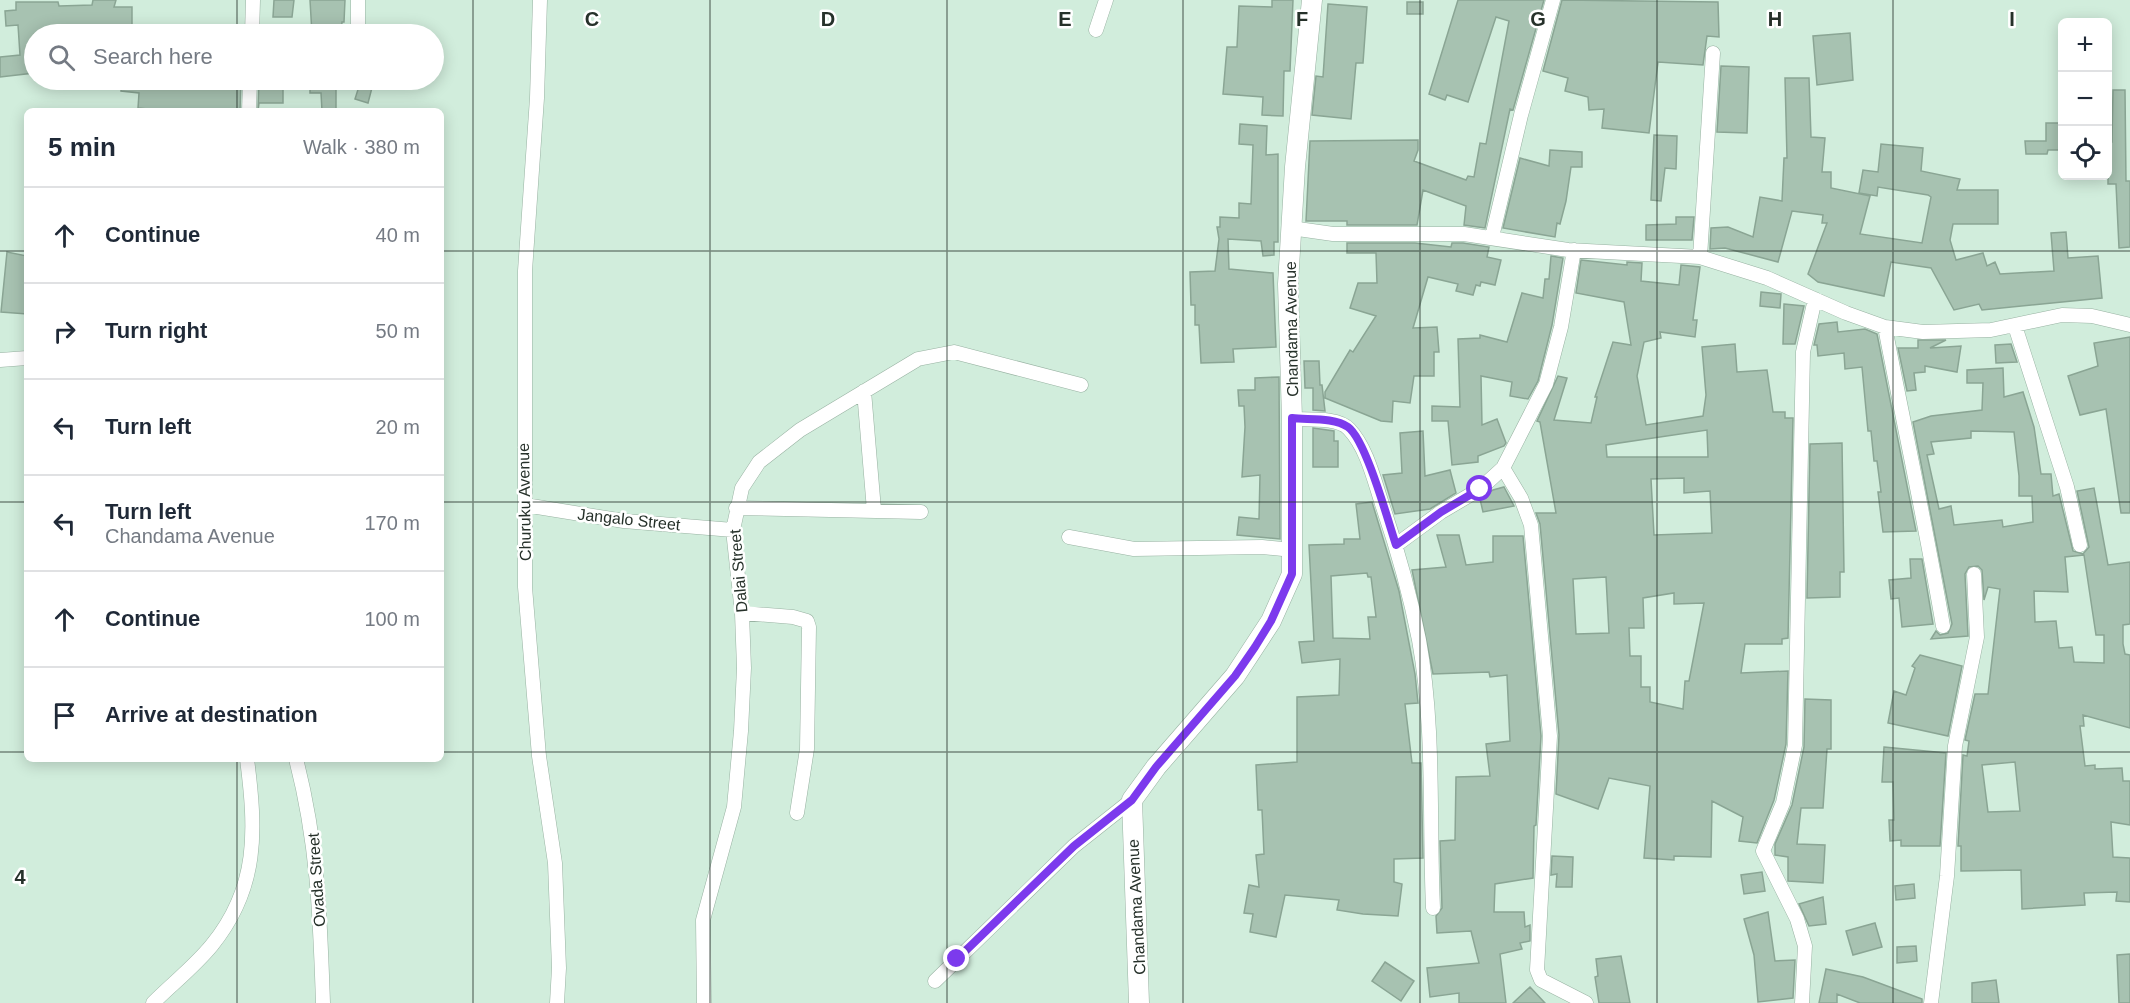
<!DOCTYPE html>
<meta charset="utf-8">
<style>
:root{--surface:#fff;--page:#f6f6f7;--text:#1f2937;--muted:#747a83;--line:#e0e1e3}
body{margin:0;font-family:Arial,sans-serif;background:var(--page);color:var(--text)}
.controls{position:absolute;right:18px;top:18px;display:grid;overflow:hidden;border-radius:9px;box-shadow:0 3px 15px #0003}
.controls button{width:54px;height:54px;display:grid;place-items:center;padding:0;border:0;border-bottom:2px solid var(--line);background:var(--surface);color:var(--text);font:30px sans-serif}
.stop{position:absolute;width:18px;height:18px;margin:-14px;border:4px solid #7c3aed;border-radius:50%;background:#fff}
.stop.end{background:#7c3aed;border-color:#fff;box-shadow:0 2px 6px #0008}
.list{margin:0;padding:0;list-style:none}
h2{display:flex;justify-content:space-between;align-items:center;height:78px;margin:0;padding:0 24px;font-size:26px}
h2 small{font-size:20px;font-weight:400;color:var(--muted)}
.list li{display:grid;grid-template-columns:39px 1fr auto;gap:18px;align-items:center;box-sizing:border-box;height:96px;padding:0 24px;border-top:2px solid var(--line)}
.list b{display:block;font-size:22px;white-space:nowrap}
.list p{margin:0;font-size:20px;white-space:nowrap;color:var(--muted)}
.list em{font-size:20px;font-style:normal;color:var(--muted)}
.icon{flex:none;width:33px;height:33px;fill:none;stroke:currentColor;stroke-width:2;stroke-linecap:round;stroke-linejoin:round}
.map{position:relative;flex:none;width:2130px;height:1003px;overflow:hidden}
.search{position:absolute;background:var(--surface);box-shadow:0 3px 15px #0003;left:24px;top:24px;width:420px;height:66px;display:flex;align-items:center;gap:15px;box-sizing:border-box;padding:0 21px;border-radius:33px;color:var(--muted);font-size:22px}
.panel{position:absolute;background:var(--surface);box-shadow:0 3px 15px #0003;left:24px;top:108px;width:420px;height:654px;border-radius:9px}
.map>svg:first-child{display:block}
.building{fill:#a7c2b1;stroke:#8aa594;stroke-width:1.5;fill-rule:evenodd}
.lines{fill:none;stroke-linecap:round;stroke-linejoin:round}
.street-casing{stroke:#98b2a2;stroke-width:15}
.secondary-casing{stroke:#98b2a2;stroke-width:21}
.street{stroke:#fff;stroke-width:14}
.secondary{stroke:#fff;stroke-width:20}
.route{stroke:#7c3aed;stroke-width:8}
.grid{fill:none;stroke:#26312a;stroke-width:1.5;stroke-opacity:0.55}
.labels{text-anchor:middle;stroke-width:5;stroke-linejoin:round;paint-order:stroke}
.street-label{font-size:16px;fill:#26312a;stroke:#fff}
.grid-label{font-size:20px;text-anchor:middle;font-weight:bold;fill:#26312a;stroke:#fff;stroke-width:5;stroke-linejoin:round;paint-order:stroke}
</style>
<div class="map">
<svg width="2130" height="1003" viewBox="0 0 2130 1003">
<rect width="100%" height="100%" fill="#d1eddc"/>
<path class="building" d="M 93,0 L 116,0 L 114,7 L 132,7 L 132,34 L 34,34 L 34,73 L 0,77 L 0,57 L 20,55 L 18,25 L 6,26 L 5,11 L 16,10 L 16,2 L 58,2 L 59,6 L 92,5 Z
M 274,0 L 294,0 L 292,17 L 273,17 Z
M 310,0 L 345,0 L 344,22 L 342,22 L 341,34 L 312,34 Z
M 1272,0 L 1293,0 L 1290,71 L 1284,71 L 1283,116 L 1262,115 L 1263,97 L 1223,94 L 1227,47 L 1237,47 L 1239,6 L 1272,7 Z
M 1458,0 L 1544,0 L 1513,110 L 1510,109 L 1485,228 L 1464,225 L 1466,206 L 1423,190 L 1417,225 L 1347,225 L 1347,221 L 1306,221 L 1310,141 L 1418,140 L 1418,150 L 1414,161 L 1466,180 L 1468,176 L 1474,177 L 1480,143 L 1486,144 L 1509,21 L 1496,17 L 1468,102 L 1447,95 L 1445,100 L 1429,94 Z
M 1562,0 L 1718,2 L 1719,37 L 1707,36 L 1703,65 L 1658,62 L 1649,133 L 1602,128 L 1604,109 L 1589,110 L 1588,97 L 1565,91 L 1568,78 L 1543,71 Z
M 1407,2 L 1423,2 L 1423,14 L 1407,14 Z
M 1328,4 L 1367,7 L 1363,63 L 1356,63 L 1351,119 L 1312,115 L 1316,76 L 1323,77 Z
M 1850,33 L 1853,80 L 1817,85 L 1813,36 Z
M 1721,66 L 1749,67 L 1747,133 L 1717,132 Z
M 1785,78 L 1809,78 L 1811,137 L 1825,138 L 1822,172 L 1831,172 L 1831,188 L 1870,196 L 1860,234 L 1922,243 L 1931,197 L 1928,195 L 1878,187 L 1877,196 L 1859,193 L 1863,170 L 1878,172 L 1881,144 L 1923,148 L 1921,171 L 1960,179 L 1957,190 L 1998,190 L 1998,224 L 1953,224 L 1950,240 L 1956,260 L 1983,253 L 1987,266 L 1995,262 L 2000,274 L 2054,271 L 2051,233 L 2066,232 L 2068,258 L 2098,256 L 2102,298 L 1982,310 L 1979,304 L 1954,310 L 1931,268 L 1891,262 L 1884,296 L 1818,282 L 1808,274 L 1827,223 L 1822,223 L 1823,215 L 1792,211 L 1778,262 L 1725,248 L 1710,249 L 1711,228 L 1728,227 L 1753,237 L 1760,197 L 1782,201 L 1784,158 L 1787,158 Z
M 122,80 L 241,80 L 240,111 L 147,111 L 147,109 L 138,108 L 139,93 L 121,91 Z
M 259,80 L 283,80 L 283,103 L 259,103 L 258,111 Z
M 310,80 L 336,80 L 336,111 L 322,111 L 321,93 L 310,93 Z
M 361,80 L 374,80 L 368,103 L 355,99 Z
M 2113,90 L 2125,90 L 2126,181 L 2130,181 L 2130,247 L 2119,248 L 2116,184 L 2108,184 L 2108,142 L 2112,142 Z
M 2046,123 L 2062,123 L 2062,150 L 2048,150 L 2047,154 L 2026,154 L 2025,141 L 2046,141 Z
M 1240,124 L 1267,126 L 1266,155 L 1278,154 L 1278,242 L 1274,242 L 1274,255 L 1263,256 L 1261,241 L 1228,239 L 1229,269 L 1273,273 L 1276,347 L 1233,349 L 1234,362 L 1201,363 L 1199,325 L 1195,325 L 1195,305 L 1191,305 L 1190,272 L 1215,271 L 1219,239 L 1217,227 L 1220,227 L 1220,217 L 1239,218 L 1239,203 L 1251,204 L 1253,145 L 1239,144 Z
M 1654,135 L 1677,136 L 1676,169 L 1665,168 L 1661,201 L 1651,200 Z
M 1550,150 L 1582,152 L 1582,167 L 1571,167 L 1566,201 L 1560,224 L 1557,223 L 1555,237 L 1503,228 L 1520,158 L 1549,166 Z
M 1676,217 L 1694,217 L 1692,240 L 1646,240 L 1646,225 L 1676,224 Z
M 1347,243 L 1415,243 L 1451,247 L 1452,243 L 1463,243 L 1489,247 L 1487,257 L 1501,260 L 1495,285 L 1481,282 L 1480,286 L 1476,285 L 1473,295 L 1456,291 L 1458,284 L 1428,277 L 1413,328 L 1437,327 L 1439,352 L 1434,352 L 1434,376 L 1414,376 L 1410,403 L 1393,401 L 1392,422 L 1381,421 L 1325,398 L 1325,392 L 1350,350 L 1353,352 L 1376,316 L 1350,308 L 1358,283 L 1377,283 L 1376,253 L 1347,253 Z
M 7,252 L 27,256 L 27,314 L 1,312 Z
M 1551,256 L 1563,258 L 1552,325 L 1538,381 L 1528,399 L 1510,396 L 1512,382 L 1481,376 L 1482,425 L 1497,419 L 1506,443 L 1504,446 L 1478,456 L 1478,462 L 1452,465 L 1448,421 L 1432,421 L 1432,406 L 1460,407 L 1458,339 L 1480,338 L 1480,335 L 1507,342 L 1522,293 L 1543,298 L 1545,279 L 1549,279 Z
M 1581,260 L 1627,265 L 1627,262 L 1642,263 L 1641,281 L 1679,285 L 1681,265 L 1700,267 L 1693,320 L 1697,320 L 1695,337 L 1660,332 L 1661,338 L 1644,342 L 1637,376 L 1646,425 L 1703,416 L 1706,395 L 1702,347 L 1735,344 L 1737,372 L 1767,370 L 1773,412 L 1785,412 L 1785,418 L 1793,418 L 1788,638 L 1782,639 L 1782,644 L 1745,644 L 1741,673 L 1788,671 L 1786,744 L 1774,800 L 1757,843 L 1739,841 L 1743,817 L 1712,801 L 1711,857 L 1674,856 L 1674,860 L 1644,858 L 1650,786 L 1609,778 L 1598,809 L 1556,794 L 1559,735 L 1540,524 L 1536,513 L 1556,513 L 1540,422 L 1537,421 L 1558,376 L 1567,378 L 1554,420 L 1591,423 L 1597,397 L 1595,397 L 1613,342 L 1631,345 L 1624,302 L 1576,293 ZM 1707,430 L 1708,457 L 1607,457 L 1606,445 ZM 1684,478 L 1684,493 L 1710,491 L 1712,533 L 1654,535 L 1651,479 ZM 1606,577 L 1609,633 L 1576,634 L 1573,579 ZM 1674,593 L 1674,604 L 1704,603 L 1689,681 L 1685,681 L 1683,709 L 1650,702 L 1650,687 L 1641,687 L 1641,656 L 1630,656 L 1629,628 L 1644,628 L 1643,598 Z
M 1761,292 L 1781,294 L 1780,308 L 1760,306 Z
M 1784,304 L 1804,306 L 1795,344 L 1783,344 Z
M 1837,322 L 1838,332 L 1865,329 L 1877,334 L 1916,531 L 1883,532 L 1878,492 L 1881,492 L 1877,461 L 1874,461 L 1871,431 L 1868,431 L 1862,367 L 1845,369 L 1844,353 L 1818,356 L 1817,345 L 1814,345 L 1819,324 Z
M 2130,337 L 2130,513 L 2121,513 L 2106,409 L 2080,415 L 2068,376 L 2098,366 L 2094,343 Z
M 1918,340 L 1946,340 L 1930,348 L 1961,346 L 1957,372 L 1925,366 L 1925,372 L 1914,373 L 1916,390 L 1907,391 L 1898,348 L 1918,348 Z
M 2011,344 L 2017,362 L 1996,363 L 1995,345 Z
M 1304,361 L 1319,361 L 1320,385 L 1322,385 L 1325,411 L 1313,410 L 1313,388 L 1305,388 Z
M 2003,368 L 2004,397 L 2023,392 L 2034,427 L 2041,474 L 2051,474 L 2053,496 L 2059,494 L 2073,551 L 2083,554 L 2089,547 L 2077,491 L 2094,488 L 2108,565 L 2130,562 L 2130,624 L 2123,625 L 2123,644 L 2125,654 L 2130,655 L 2130,728 L 2083,715 L 2084,726 L 2080,726 L 2085,766 L 2095,765 L 2095,769 L 2122,768 L 2123,781 L 2130,781 L 2130,825 L 2111,822 L 2113,857 L 2130,858 L 2130,902 L 2116,901 L 2117,892 L 2084,893 L 2085,905 L 2022,909 L 2021,870 L 1961,871 L 1961,846 L 1958,846 L 1963,755 L 1967,756 L 1969,741 L 1965,740 L 1975,694 L 1988,694 L 2000,589 L 1988,587 L 1984,600 L 1982,570 L 1978,566 L 1969,567 L 1965,574 L 1968,636 L 1931,639 L 1936,631 L 1940,635 L 1948,633 L 1952,624 L 1913,422 L 1931,416 L 1982,410 L 1983,383 L 1967,383 L 1967,370 ZM 1971,431 L 2014,432 L 2019,476 L 2019,496 L 2032,496 L 2033,522 L 2003,527 L 2002,520 L 1954,525 L 1951,506 L 1939,509 L 1927,455 L 1934,454 L 1931,442 L 1971,438 ZM 2084,555 L 2096,635 L 2104,635 L 2104,663 L 2074,662 L 2072,647 L 2059,648 L 2056,621 L 2035,622 L 2034,591 L 2068,592 L 2065,557 ZM 2015,762 L 2020,811 L 1988,812 L 1982,765 Z
M 1279,377 L 1280,539 L 1237,535 L 1239,517 L 1259,519 L 1260,475 L 1242,477 L 1245,427 L 1244,406 L 1239,406 L 1238,390 L 1255,390 L 1255,378 Z
M 1313,428 L 1334,431 L 1334,441 L 1338,441 L 1338,467 L 1313,467 Z
M 1423,431 L 1425,476 L 1450,470 L 1456,493 L 1430,509 L 1395,514 L 1383,475 L 1402,473 L 1400,433 Z
M 1842,443 L 1844,572 L 1840,572 L 1840,597 L 1807,598 L 1810,444 Z
M 1504,487 L 1514,506 L 1483,512 L 1480,499 L 1493,490 Z
M 1372,502 L 1399,591 L 1415,674 L 1418,703 L 1405,704 L 1412,763 L 1421,763 L 1423,858 L 1394,859 L 1394,882 L 1402,884 L 1398,916 L 1363,914 L 1337,910 L 1339,900 L 1285,895 L 1276,937 L 1250,932 L 1253,914 L 1244,913 L 1249,885 L 1259,887 L 1256,855 L 1264,854 L 1262,810 L 1258,810 L 1256,765 L 1297,762 L 1297,697 L 1339,695 L 1340,659 L 1302,663 L 1299,642 L 1314,641 L 1309,545 L 1344,544 L 1344,539 L 1360,539 L 1356,504 ZM 1367,573 L 1368,577 L 1371,577 L 1376,617 L 1368,617 L 1370,639 L 1333,638 L 1331,576 Z
M 1437,535 L 1459,535 L 1466,565 L 1493,562 L 1493,536 L 1523,536 L 1541,736 L 1536,825 L 1534,826 L 1533,878 L 1495,884 L 1494,912 L 1524,912 L 1525,927 L 1530,925 L 1530,941 L 1520,943 L 1522,949 L 1500,954 L 1506,1003 L 1459,1003 L 1459,993 L 1430,997 L 1427,968 L 1479,963 L 1471,931 L 1437,933 L 1436,916 L 1442,908 L 1440,841 L 1455,840 L 1456,777 L 1490,776 L 1486,744 L 1510,741 L 1507,675 L 1490,677 L 1489,672 L 1433,674 L 1412,570 L 1446,567 Z
M 1910,559 L 1922,559 L 1933,624 L 1902,627 L 1899,598 L 1891,599 L 1889,580 L 1911,578 Z
M 1920,655 L 1962,666 L 1948,736 L 1888,723 L 1894,691 L 1906,695 L 1915,668 L 1912,666 Z
M 1805,699 L 1831,700 L 1831,749 L 1827,749 L 1823,808 L 1801,808 L 1797,844 L 1825,845 L 1823,883 L 1788,881 L 1788,857 L 1775,855 L 1775,844 L 1792,805 L 1804,747 Z
M 1884,747 L 1946,753 L 1940,846 L 1901,846 L 1901,840 L 1890,841 L 1889,820 L 1894,820 L 1893,782 L 1882,782 Z
M 1552,856 L 1573,857 L 1572,887 L 1556,887 L 1557,874 L 1551,875 Z
M 1762,872 L 1765,891 L 1744,894 L 1741,875 Z
M 1914,884 L 1915,898 L 1896,900 L 1895,886 Z
M 1823,897 L 1826,924 L 1809,926 L 1799,904 Z
M 1768,912 L 1775,961 L 1795,960 L 1793,998 L 1758,1002 L 1754,955 L 1744,919 Z
M 1875,923 L 1882,947 L 1853,955 L 1846,931 Z
M 1916,946 L 1917,961 L 1897,963 L 1897,947 Z
M 2130,954 L 2130,1003 L 2119,1003 L 2117,955 Z
M 1621,956 L 1630,1003 L 1599,1003 L 1595,977 L 1598,976 L 1596,959 Z
M 1385,962 L 1414,981 L 1401,1001 L 1372,981 Z
M 1826,969 L 1863,977 L 1922,999 L 1922,1003 L 1860,1003 L 1837,994 L 1837,1003 L 1819,1003 Z
M 1996,980 L 1999,1003 L 1972,1003 L 1972,983 Z
M 1530,987 L 1545,1003 L 1513,1003 Z"/>
<g class="lines">
<defs>
<path id="street" d="M 540,0 L 537,98 L 525,271 L 525,587 L 539,756 L 555,863 L 559,968 L 557,1003
M 1096,30 L 1106,0
M 252,34 L 253,0
M 358,34 L 358,0
M 249,111 L 250,80
M 1291,228 L 1333,234 L 1464,234 L 1568,250 L 1700,257 L 1767,278 L 1846,313 L 1885,327 L 1923,332 L 1991,330 L 2062,315 L 2092,316 L 2130,325
M 1492,237 L 1521,115 L 1553,0
M 1700,257 L 1713,53
M 2015,326 L 2067,487 L 2080,545
M 1885,327 C 1904,426 1926,526 1943,626
M 0,360 L 27,358
M 864,391 L 874,510
M 1292,419 C 1308,420 1338,417 1349,429 C 1367,448 1374,480 1382,504 C 1397,548 1410,594 1419,640 C 1435,728 1429,819 1433,908
M 1503,468 L 1521,498 L 1531,525 L 1550,736 L 1537,970 L 1541,980 L 1586,1003
M 525,505 L 624,521 L 733,530
M 736,508 L 921,512
M 1069,537 L 1134,549 L 1262,547 L 1293,550
M 1396,545 L 1441,512 L 1480,489 L 1503,468 L 1546,384 L 1561,327 L 1574,250
M 742,613 L 793,617 L 807,621 L 809,627 L 807,749 L 797,813
M 296,759 C 318,844 320,916 323,1003
M 935,981 L 1074,846 L 1132,800
M 153,1003 C 172,984 195,966 212,945 C 259,887 256,830 247,759
M 704,1003 L 703,920 L 734,807 L 741,731 L 744,668 L 742,613 L 733,530 L 742,488 L 759,462 L 800,430 L 918,359 L 954,352 L 1081,385
M 1802,1003 L 1805,946 L 1797,919 L 1763,851 L 1783,803 L 1795,745 L 1803,352 L 1815,299
M 1931,1003 L 1947,876 L 1955,746 L 1977,637 L 1974,574"/>
<path id="secondary" d="M 1139,1003 L 1132,800 L 1156,767 L 1235,676 L 1271,621 L 1292,574 L 1292,419 L 1288,284 L 1295,167 L 1312,0"/>
</defs>
<use href="#street" class="street-casing"/>
<use href="#secondary" class="secondary-casing"/>
<use href="#street" class="street"/>
<use href="#secondary" class="secondary"/>
</g>
<g class="lines">
<path class="route" d="M 957,959 L 1074,846 L 1132,800 L 1156,767 L 1235,676 L 1255,647 L 1271,621 L 1292,574 L 1292,418 C 1308,420 1334,417 1348,427 C 1366,440 1388,521 1396,545 L 1441,512 L 1480,489"/>
</g>
<path class="grid" d="M 237,0 L 237,34M 473,0 L 473,1003M 710,0 L 710,1003M 947,0 L 947,1003M 1183,0 L 1183,1003M 1420,0 L 1420,1003M 1657,0 L 1657,1003M 1893,0 L 1893,1003M 237,80 L 237,111M 0,251 L 27,251M 441,251 L 2130,251M 0,502 L 27,502M 441,502 L 2130,502M 0,752 L 27,752M 441,752 L 2130,752M 237,759 L 237,1003"/>
<g class="labels">
<g class="street-label">
<text transform="translate(1291 329) rotate(-91)" y="6">Chandama Avenue</text>
<text transform="translate(524 502) rotate(-91)" y="6">Churuku Avenue</text>
<text transform="translate(629 519) rotate(6)" y="6">Jangalo Street</text>
<text transform="translate(738 571) rotate(-95)" y="6">Dalai Street</text>
<text transform="translate(316 880) rotate(-94)" y="6">Ovada Street</text>
<text transform="translate(1136 907) rotate(-93)" y="6">Chandama Avenue</text>
</g>
</g>
<g class="grid-label">
<text x="592" y="26">C</text>
<text x="828" y="26">D</text>
<text x="1065" y="26">E</text>
<text x="1302" y="26">F</text>
<text x="1538" y="26">G</text>
<text x="1775" y="26">H</text>
<text x="2012" y="26">I</text>
<text x="20" y="884">4</text>
</g>
</svg>
<div class="controls">
<button>+</button>
<button>−</button>
<button><svg class="icon" aria-label="locate" viewBox="0 0 24 24"><circle cx="12" cy="12" r="6"/><path d="M12 2v4M12 18v4M2 12h4M18 12h4"/></svg></button>
</div>
<div class="stop" style="left:1480px;top:489px"></div>
<div class="stop end" style="left:957px;top:959px"></div>
<div class="search"><svg class="icon" aria-label="search" viewBox="0 0 24 24"><circle cx="10" cy="10" r="6"/><path d="M15 15l6 6"/></svg>Search here</div>
<section class="panel">
<h2>5 min<small>Walk · 380 m</small></h2>
<ul class="list">
<li><svg class="icon" aria-label="ahead" viewBox="0 0 24 24"><path d="M12 20V5M6 11l6-6 6 6"/></svg><div><b>Continue</b></div><em>40 m</em></li>
<li><svg class="icon" aria-label="right" viewBox="0 0 24 24"><path d="M7 20v-9h11M14 6l5 5-5 5"/></svg><div><b>Turn right</b></div><em>50 m</em></li>
<li><svg class="icon" aria-label="left" viewBox="0 0 24 24"><path d="M17 20v-9H6M10 6l-5 5 5 5"/></svg><div><b>Turn left</b></div><em>20 m</em></li>
<li><svg class="icon" aria-label="left" viewBox="0 0 24 24"><path d="M17 20v-9H6M10 6l-5 5 5 5"/></svg><div><b>Turn left</b><p>Chandama Avenue</p></div><em>170 m</em></li>
<li><svg class="icon" aria-label="ahead" viewBox="0 0 24 24"><path d="M12 20V5M6 11l6-6 6 6"/></svg><div><b>Continue</b></div><em>100 m</em></li>
<li><svg class="icon" aria-label="arrive" viewBox="0 0 24 24"><path d="M6 21V4h12l-3 4 3 4H6"/></svg><div><b>Arrive at destination</b></div></li>
</ul>
</section>
</div>
